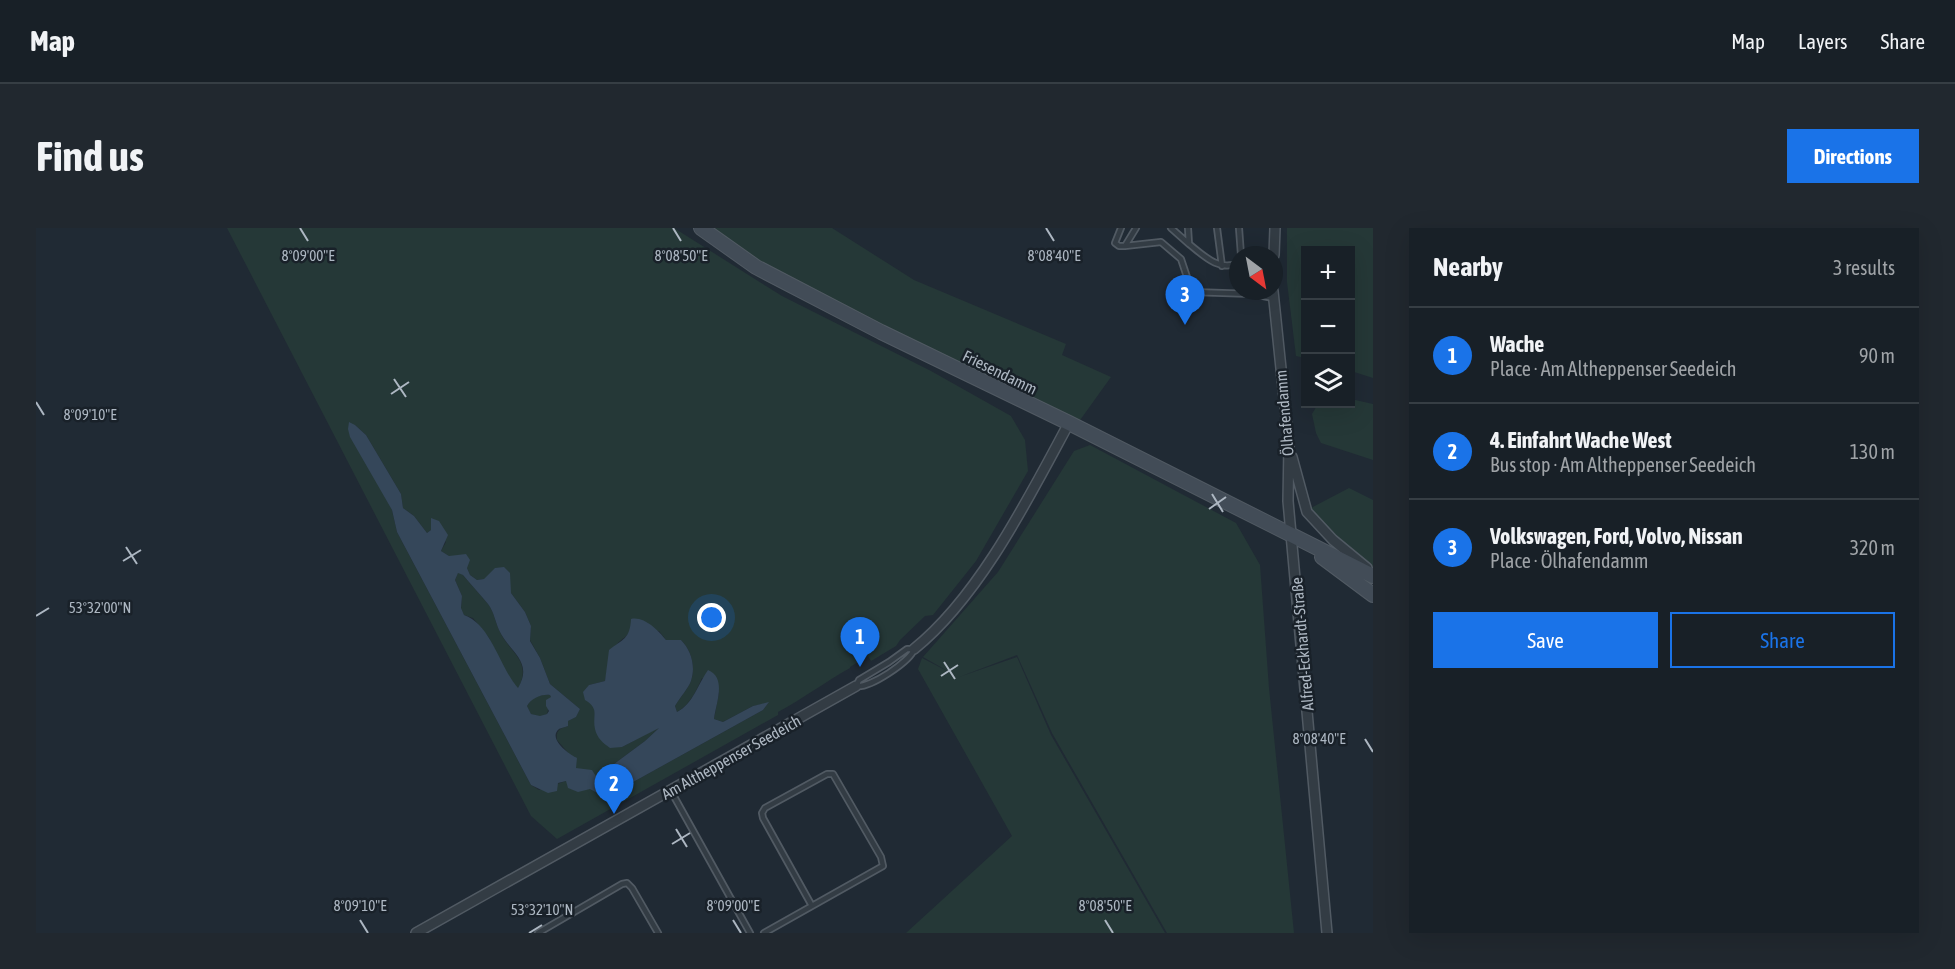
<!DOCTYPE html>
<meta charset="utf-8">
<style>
:root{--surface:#182027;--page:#21282f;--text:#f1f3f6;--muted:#9fa3a7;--line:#363e44;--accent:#1a73e8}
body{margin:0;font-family:"Asap Condensed",sans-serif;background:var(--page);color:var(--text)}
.controls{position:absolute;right:18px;top:18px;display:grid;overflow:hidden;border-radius:0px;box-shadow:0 6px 24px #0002}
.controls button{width:54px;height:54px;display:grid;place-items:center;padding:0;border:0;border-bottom:2px solid var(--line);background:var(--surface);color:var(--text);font:30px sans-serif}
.compass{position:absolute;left:1193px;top:18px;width:54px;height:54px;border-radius:50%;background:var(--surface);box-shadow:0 6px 24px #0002;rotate:148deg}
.you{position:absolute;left:676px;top:390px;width:21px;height:21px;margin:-15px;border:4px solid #fff;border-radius:50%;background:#1a73e8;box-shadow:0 0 0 9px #1a73e833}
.badge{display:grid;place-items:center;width:39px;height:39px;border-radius:50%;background:var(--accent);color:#fff;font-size:20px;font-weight:700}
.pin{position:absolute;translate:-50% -50px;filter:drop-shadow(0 2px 3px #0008)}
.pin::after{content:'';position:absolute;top:32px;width:21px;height:18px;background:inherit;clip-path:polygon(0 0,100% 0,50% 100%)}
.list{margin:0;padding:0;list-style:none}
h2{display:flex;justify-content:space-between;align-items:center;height:78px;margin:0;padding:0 24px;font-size:26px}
h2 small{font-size:20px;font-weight:400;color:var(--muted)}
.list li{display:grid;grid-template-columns:39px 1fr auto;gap:18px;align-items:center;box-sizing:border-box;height:96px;padding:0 24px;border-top:2px solid var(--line)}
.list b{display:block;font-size:22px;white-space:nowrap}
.list p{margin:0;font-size:20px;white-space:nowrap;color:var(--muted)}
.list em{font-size:20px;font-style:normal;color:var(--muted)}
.actions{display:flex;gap:12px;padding:18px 24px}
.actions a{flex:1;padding:14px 0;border:2px solid var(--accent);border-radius:0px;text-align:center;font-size:21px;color:var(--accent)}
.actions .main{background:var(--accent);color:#fff}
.icon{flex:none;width:33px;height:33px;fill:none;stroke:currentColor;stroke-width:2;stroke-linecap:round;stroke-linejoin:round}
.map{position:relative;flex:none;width:1337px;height:705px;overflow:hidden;border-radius:0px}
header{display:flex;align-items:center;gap:36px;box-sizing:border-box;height:84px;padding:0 30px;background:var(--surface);border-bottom:2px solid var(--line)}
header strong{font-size:28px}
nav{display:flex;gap:33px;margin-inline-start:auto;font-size:21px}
.intro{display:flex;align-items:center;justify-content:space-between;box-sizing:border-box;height:144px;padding:0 36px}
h1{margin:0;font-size:42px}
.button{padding:15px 27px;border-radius:0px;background:var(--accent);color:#fff;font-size:21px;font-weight:700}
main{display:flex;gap:36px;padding:0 36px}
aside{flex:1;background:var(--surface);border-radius:0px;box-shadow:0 6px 24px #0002}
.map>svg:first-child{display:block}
.green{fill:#253837;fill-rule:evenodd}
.water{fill:#35475a;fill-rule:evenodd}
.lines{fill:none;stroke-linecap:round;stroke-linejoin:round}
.lane-casing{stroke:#515a63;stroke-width:8}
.street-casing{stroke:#515a63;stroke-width:12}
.secondary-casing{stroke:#515a63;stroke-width:16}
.lane{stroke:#333c44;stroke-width:4.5}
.street{stroke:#333c44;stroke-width:9}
.secondary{stroke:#424c57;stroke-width:14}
.ticks{fill:none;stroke:#adb7c2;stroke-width:2}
.labels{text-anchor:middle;stroke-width:5;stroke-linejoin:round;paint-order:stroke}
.street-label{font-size:16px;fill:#adb7c2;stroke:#192129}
.ticks-label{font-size:15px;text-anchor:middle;fill:#adb7c2;stroke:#192129;stroke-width:5;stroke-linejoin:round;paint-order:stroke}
</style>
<header>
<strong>Map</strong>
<nav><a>Map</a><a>Layers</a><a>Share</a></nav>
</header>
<div class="intro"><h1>Find us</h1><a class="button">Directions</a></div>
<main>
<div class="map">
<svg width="1337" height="705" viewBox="0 0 1337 705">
<rect width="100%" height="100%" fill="#202a34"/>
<path class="green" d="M 191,0 L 638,0 L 746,68 L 895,143 L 975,188 L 989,212 L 992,243 L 940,333 L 897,387 L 889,388 L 864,412 L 860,418 L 835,433 L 832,428 L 814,439 L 814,440 C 789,454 768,470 742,484 L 742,487 L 521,611 L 495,588 ZM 319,197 L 330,207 L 365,266 L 367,280 L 378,288 L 391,305 L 395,302 L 410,314 L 405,323 L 431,340 L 434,347 L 441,352 L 448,351 L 475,365 L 489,384 L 495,398 L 494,412 L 504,430 L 514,456 L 544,481 L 540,489 L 532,493 L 532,498 C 523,501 520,502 521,512 L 534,527 L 539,540 L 569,556 L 576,555 L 578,536 L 609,513 L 625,498 L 586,519 L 559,491 C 560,480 555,468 553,457 L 569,453 C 573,439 570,427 581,416 C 587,409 590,411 594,402 L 623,403 L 630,412 L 645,412 C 655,422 660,438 655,453 C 652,461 644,469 639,478 L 641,484 C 654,477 660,463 666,450 L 683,465 L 678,491 L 687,494 L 717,478 L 732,475 L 727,482 L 581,563 L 554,561 L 530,553 L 503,562 L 495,557 L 361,304 L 356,282 Z
M 673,0 L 796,0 L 878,52 L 1030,116 L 1026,127 L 1075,149 L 1042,195 L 723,36 Z
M 1251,0 L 1337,0 L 1337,150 L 1315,143 L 1314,22 L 1270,22 L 1269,130 L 1260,128 L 1251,54 Z
M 1315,171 L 1337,176 L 1337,232 L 1285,215 L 1280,205 L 1276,186 L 1282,176 L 1314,176 Z
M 1054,217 L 1200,295 L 1224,337 L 1233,460 L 1258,705 L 1131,705 L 1016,505 L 981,427 L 923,449 L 981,429 L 1015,507 L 1129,705 L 870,705 L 976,608 L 882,441 L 886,430 L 917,446 L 887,429 L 962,344 L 1038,223 Z
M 1313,260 L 1337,272 L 1337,346 L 1273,281 Z
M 422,344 L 427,347 C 435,357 444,366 452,376 C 458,384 459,393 463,402 C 473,425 497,432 482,461 L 471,447 L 453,410 L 437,390 L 428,387 L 425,381 L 426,368 L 419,352 Z
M 514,467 L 515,469 L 511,486 L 504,489 L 495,486 L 491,478 C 496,469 504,466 514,467 Z"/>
<path class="water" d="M 313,194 L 319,197 L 330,207 L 365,266 L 367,280 L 378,288 L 391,305 L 395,302 L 395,290 L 403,293 L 412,307 L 405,323 L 413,328 L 430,326 L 434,332 L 431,340 L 434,347 L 441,352 L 448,351 L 459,340 L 468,339 L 474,345 L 475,365 L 489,384 L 495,398 L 494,413 L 504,430 L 514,456 L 544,481 L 540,489 L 532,493 L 532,498 C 532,498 523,501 523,501 C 511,511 534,527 541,530 L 540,540 L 556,542 C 561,550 565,556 576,555 L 578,536 L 609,513 L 623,500 L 586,519 L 574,520 C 567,515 561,510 559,501 C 556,487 564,481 549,472 L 547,464 L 553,457 L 569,453 L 573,422 C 587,411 594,411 595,391 C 608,388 622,402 630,412 L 645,412 C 655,422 660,438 655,453 C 652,461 644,469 639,478 L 641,484 C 657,476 662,456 672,442 C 691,450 680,475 678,491 L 687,494 L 717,478 L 733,474 L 727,482 L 581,563 L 563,566 L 554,561 L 542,564 L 532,560 L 530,553 L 522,555 L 521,563 L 512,565 L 495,557 L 361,304 L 356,282 L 314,209 L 312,201 ZM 422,345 L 427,347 C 435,357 444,366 452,376 C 458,384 459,393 463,402 C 473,424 498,433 482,460 C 464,440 455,396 428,387 L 425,380 L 426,368 L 419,352 ZM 514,467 L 515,469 L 510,472 L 510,478 L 513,483 L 511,486 L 504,488 L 495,486 L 491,478 C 496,470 505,466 514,467 Z"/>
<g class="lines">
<defs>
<path id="lane" d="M 1085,0 L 1079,15 L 1083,18 L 1089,18 L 1100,0
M 1135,0 L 1153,16
M 1152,0 L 1153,16 C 1167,27 1183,44 1202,35
M 1181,0 L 1186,38
M 1203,0 L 1205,27
M 1089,18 L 1125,14 L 1145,31 L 1156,64 L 1217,66 L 1237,70
M 820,458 C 833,461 875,433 878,421
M 820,458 L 823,452 L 853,434 L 871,421 L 878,421
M 635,563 L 714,705
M 502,705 L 586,656 L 591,655 L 596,660 L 622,705
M 728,705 L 847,638 L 845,629 L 797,546 L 791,546 L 729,580 L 726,585 L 727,590 L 776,678"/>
<path id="street" d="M 1238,27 L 1239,0
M 1237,63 L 1253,218 L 1252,273 L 1291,705
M 1256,229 L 1271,284 L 1297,312 L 1331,340
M 878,421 C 944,368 993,269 1033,195
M 380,705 L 820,458"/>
<path id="secondary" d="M 665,0 L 720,39 L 845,104 L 1033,195 L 1337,348
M 1286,329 L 1337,367"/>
</defs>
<use href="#lane" class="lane-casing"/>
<use href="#street" class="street-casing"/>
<use href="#secondary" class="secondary-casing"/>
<use href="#lane" class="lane"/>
<use href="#street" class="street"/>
<use href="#secondary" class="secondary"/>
</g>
<path class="ticks" d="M 264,0 L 272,13M 637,0 L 645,13M 1010,0 L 1018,13M 358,151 L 370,169M 355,166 L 373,154M 0,174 L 8,187M 1176,266 L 1187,284M 1173,281 L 1190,269M 90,319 L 101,336M 87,333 L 105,322M 0,388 L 13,380M 908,434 L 919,451M 905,448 L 922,437M 1329,511 L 1337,524M 640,601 L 651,619M 636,616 L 654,605M 324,692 L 332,705M 697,692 L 705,705M 1069,692 L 1077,705M 493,705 L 506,697"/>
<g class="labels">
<g class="street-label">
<text transform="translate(964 144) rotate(26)" y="6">Friesendamm</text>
<text transform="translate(1248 185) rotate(-95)" y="6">Ölhafendamm</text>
<text transform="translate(1266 416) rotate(-95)" y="6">Alfred-Eckhardt-Straße</text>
<text transform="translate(695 529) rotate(-29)" y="6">Am Altheppenser Seedeich</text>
</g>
</g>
<g class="ticks-label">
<text x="272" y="33">8°09'00"E</text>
<text x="645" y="33">8°08'50"E</text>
<text x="1018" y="33">8°08'40"E</text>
<text x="54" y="192">8°09'10"E</text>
<text x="64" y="385">53°32'00"N</text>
<text x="1283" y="516">8°08'40"E</text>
<text x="324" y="683">8°09'10"E</text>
<text x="697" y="683">8°09'00"E</text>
<text x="1069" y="683">8°08'50"E</text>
<text x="506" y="687">53°32'10"N</text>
</g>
</svg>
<div class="controls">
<button>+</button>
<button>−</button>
<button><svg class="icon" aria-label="layers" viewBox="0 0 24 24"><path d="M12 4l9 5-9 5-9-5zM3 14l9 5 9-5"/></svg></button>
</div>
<svg class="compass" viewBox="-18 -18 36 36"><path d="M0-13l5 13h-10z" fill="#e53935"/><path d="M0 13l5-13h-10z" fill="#9fa3a7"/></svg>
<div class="you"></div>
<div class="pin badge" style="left:824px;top:439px">1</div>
<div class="pin badge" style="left:578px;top:586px">2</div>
<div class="pin badge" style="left:1149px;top:97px">3</div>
</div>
<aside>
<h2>Nearby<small>3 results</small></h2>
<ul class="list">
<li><span class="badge">1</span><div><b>Wache</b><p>Place · Am Altheppenser Seedeich</p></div><em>90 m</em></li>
<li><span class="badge">2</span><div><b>4. Einfahrt Wache West</b><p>Bus stop · Am Altheppenser Seedeich</p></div><em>130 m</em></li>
<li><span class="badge">3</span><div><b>Volkswagen, Ford, Volvo, Nissan</b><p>Place · Ölhafendamm</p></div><em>320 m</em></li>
</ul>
<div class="actions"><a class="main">Save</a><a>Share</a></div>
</aside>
</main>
